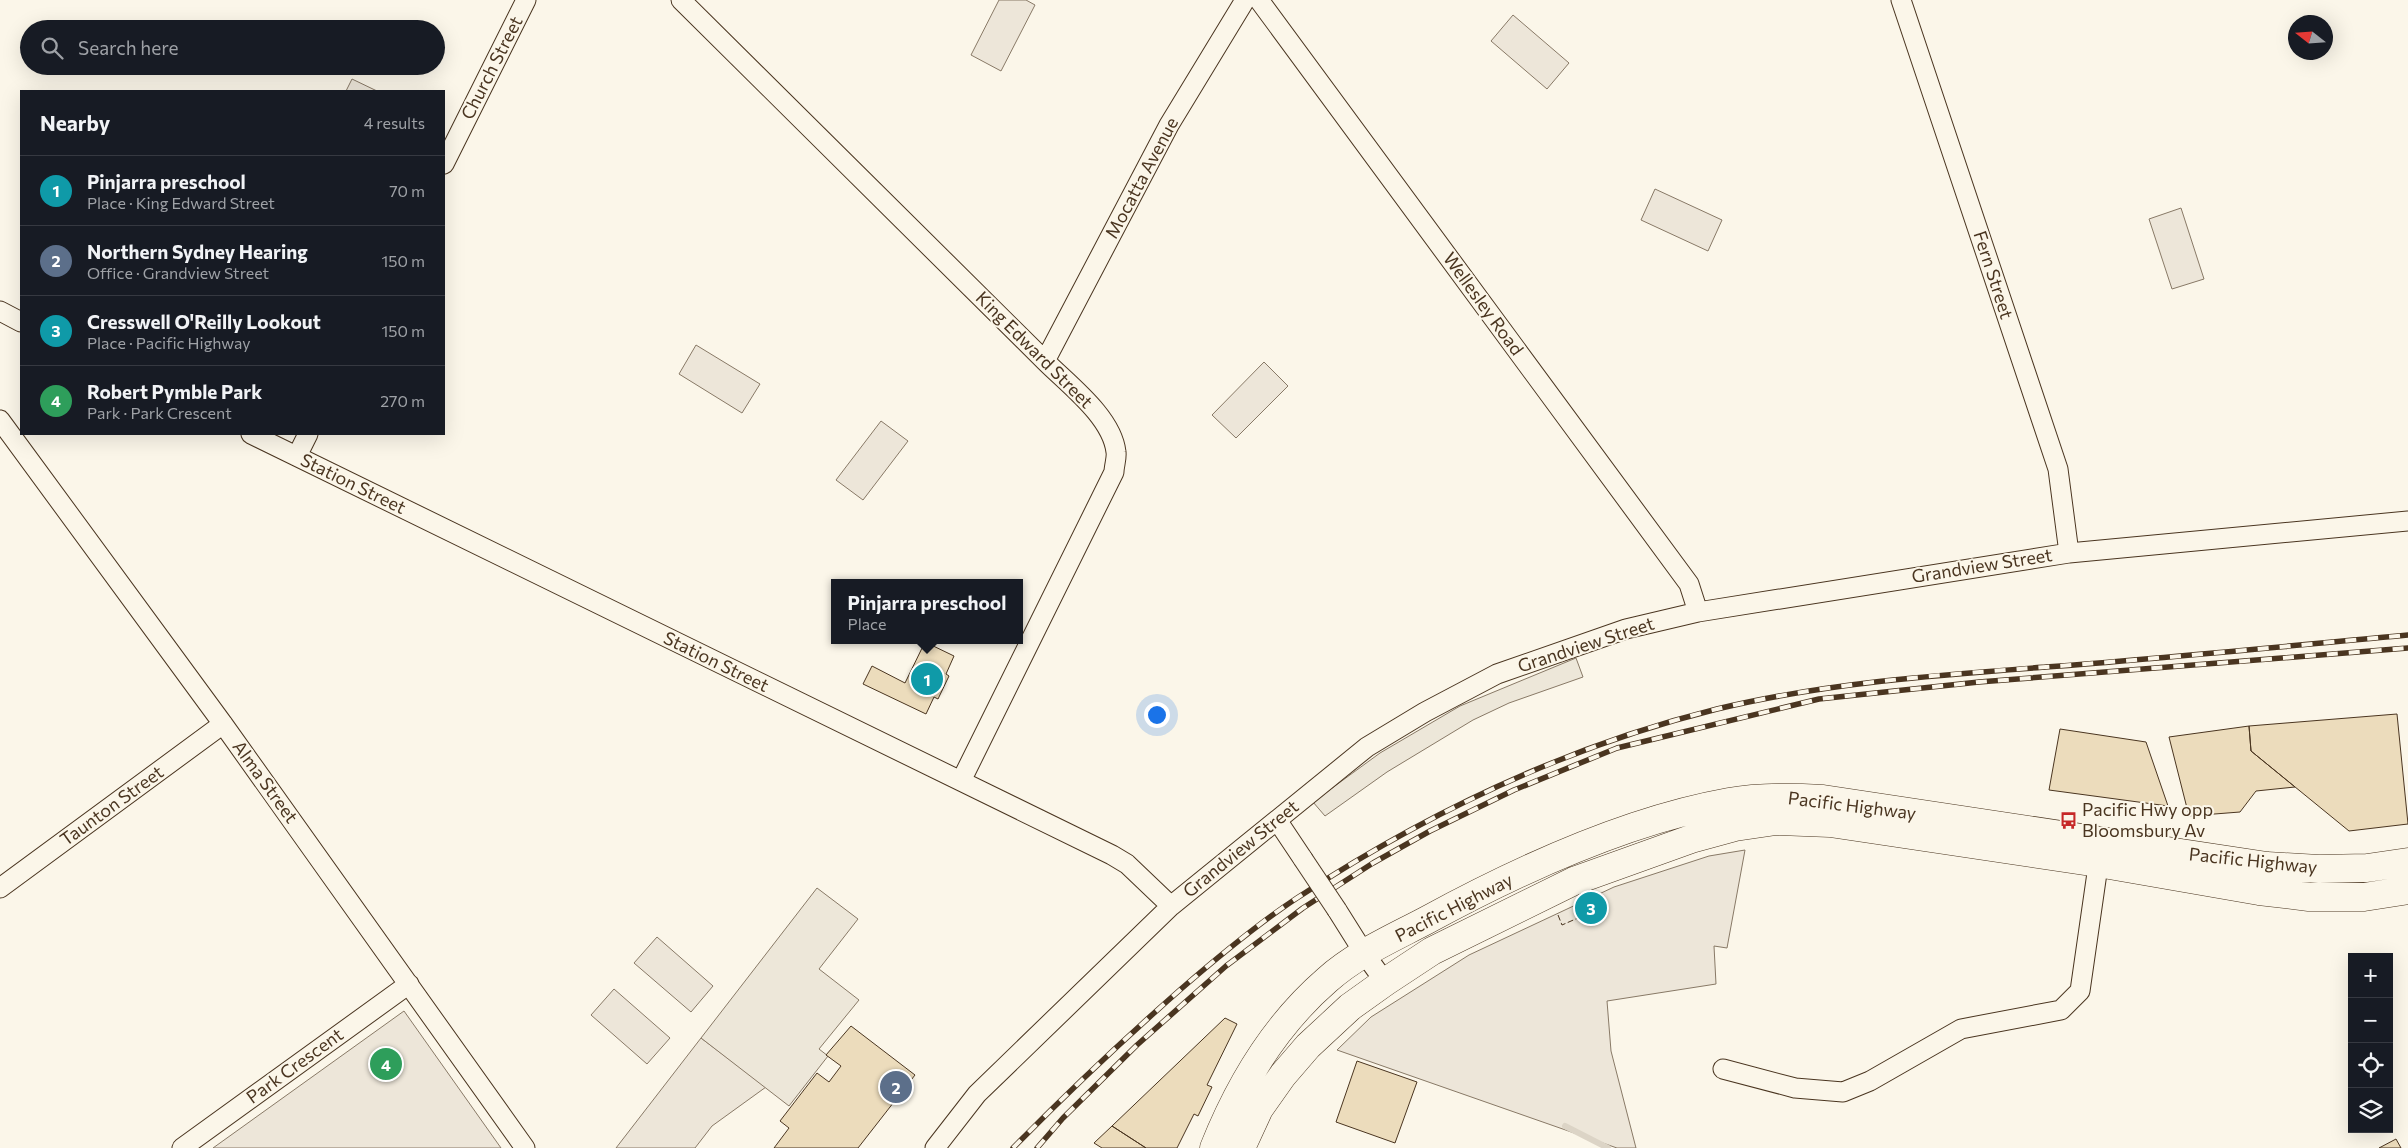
<!DOCTYPE html>
<meta charset="utf-8">
<style>
:root{--surface:#171b24;--page:#20242c;--text:#f1f3f6;--muted:#9ea1a6;--line:#363941;--accent:#8c9099}
body{margin:0;font-family:Commissioner,sans-serif;background:var(--page);color:var(--text)}
.controls{position:absolute;right:15px;bottom:15px;display:grid;overflow:hidden;border-radius:0px;box-shadow:0 5px 20px #0002}
.controls button{width:45px;height:45px;display:grid;place-items:center;padding:0;border:0;border-bottom:1px solid var(--line);background:var(--surface);color:var(--text);font:25px sans-serif}
.compass{position:absolute;left:2288px;top:15px;width:45px;height:45px;border-radius:50%;background:var(--surface);box-shadow:0 5px 20px #0002;rotate:287deg}
.you{position:absolute;left:1156px;top:714px;width:18px;height:18px;margin:-12px;border:4px solid #fff;border-radius:50%;background:#1a73e8;box-shadow:0 0 0 8px #1a73e833}
.badge{display:grid;place-items:center;width:32px;height:32px;border-radius:50%;background:var(--accent);color:#fff;font-size:16px;font-weight:700}
.pin{position:absolute;translate:-50% -50%;border:2px solid #fff;box-shadow:0 1px 5px #0006}
.popup{position:absolute;left:831px;top:579px;width:192px;height:65px;box-sizing:border-box;display:grid;place-content:center;border-radius:0px;background:var(--surface);filter:drop-shadow(0 1px 4px #0005);font-size:16px;white-space:nowrap;color:var(--muted)}
.popup b{font-size:19px;color:var(--text)}
.popup::after{content:'';position:absolute;left:50%;top:100%;margin-left:-10px;border:10px solid transparent;border-top-color:var(--surface)}
.list{margin:0;padding:0;list-style:none}
h2{display:flex;justify-content:space-between;align-items:center;height:65px;margin:0;padding:0 20px;font-size:21px}
h2 small{font-size:16px;font-weight:400;color:var(--muted)}
.list li{display:grid;grid-template-columns:32px 1fr auto;gap:15px;align-items:center;box-sizing:border-box;height:70px;padding:0 20px;border-top:1px solid var(--line)}
.list b{display:block;font-size:19px;white-space:nowrap}
.list p{margin:0;font-size:16px;white-space:nowrap;color:var(--muted)}
.list em{font-size:16px;font-style:normal;color:var(--muted)}
.icon{flex:none;width:28px;height:28px;fill:none;stroke:currentColor;stroke-width:2;stroke-linecap:round;stroke-linejoin:round}
.map{position:relative;flex:none;width:2408px;height:1148px;overflow:hidden}
.search{position:absolute;background:var(--surface);box-shadow:0 5px 20px #0002;left:20px;top:20px;width:425px;height:55px;display:flex;align-items:center;gap:12px;box-sizing:border-box;padding:0 18px;border-radius:28px;color:var(--muted);font-size:19px}
.panel{position:absolute;background:var(--surface);box-shadow:0 5px 20px #0002;left:20px;top:90px;width:425px;height:345px;border-radius:0px}
.map>svg:first-child{display:block}
.green{fill:#ede6d9;stroke:#887966}
.parking{fill:#ede7d9;stroke:#887966}
.lines{fill:none;stroke-linecap:round;stroke-linejoin:round}
.stream{stroke:#dcd4c6;stroke-width:6}
.building{fill:#ecdcbc;stroke:#4a3520}
.street-casing{stroke:#4a3520;stroke-width:21}
.highway-casing{stroke:#4a3520;stroke-width:29}
.street{stroke:#fbf6e9;stroke-width:19}
.highway{stroke:#fbf6e9;stroke-width:28}
.rail-casing{stroke:#4a3520;stroke-width:5.5}
.rail{stroke:#fbf6e9;stroke-width:4;stroke-dasharray:11;stroke-linecap:butt}
.street-bridge-casing{stroke:#4a3520;stroke-width:21;stroke-linecap:butt}
.street-bridge{stroke:#fbf6e9;stroke-width:19}
.fence{stroke:#4a3520;stroke-width:1;stroke-dasharray:6 2.5;stroke-linecap:butt}
.labels{text-anchor:middle;stroke-width:4;stroke-linejoin:round;paint-order:stroke}
.street-label{font-size:18px;fill:#4a3520;stroke:#fbf6e9}
.poi-label{font-size:18px;fill:#4a3520;stroke:#fbf6e9;text-anchor:start}
</style>
<div class="map">
<svg width="2408" height="1148" viewBox="0 0 2408 1148">
<rect width="100%" height="100%" fill="#fbf6e9"/>
<path class="green" d="M 999,0 L 1026,0 L 1035,5 L 1001,71 L 971,55 Z
M 1513,15 L 1569,63 L 1547,89 L 1491,41 Z
M 352,79 L 377,91 L 346,91 Z
M 1655,189 L 1722,220 L 1708,251 L 1641,220 Z
M 2181,208 L 2204,279 L 2172,289 L 2149,219 Z
M 696,345 L 760,384 L 742,413 L 679,374 Z
M 1264,362 L 1288,386 L 1236,438 L 1212,415 Z
M 881,421 L 908,441 L 863,500 L 836,480 Z
M 1745,850 L 1727,948 L 1714,946 L 1716,984 L 1607,1001 L 1611,1051 L 1636,1148 L 1617,1148 L 1337,1050 L 1371,1017 L 1469,955 L 1614,887 L 1709,856 Z
M 657,937 L 713,986 L 691,1012 L 634,963 Z
M 614,989 L 670,1038 L 647,1064 L 591,1015 Z
M 404,1011 L 501,1148 L 213,1148 Z
M 701,1038 L 766,1087 L 712,1126 L 695,1148 L 616,1148 Z"/>
<path class="parking" d="M 1576,658 L 1583,677 L 1509,703 L 1473,720 L 1387,772 L 1325,816 L 1313,802 L 1380,753 L 1460,706 Z
M 817,888 L 858,919 L 819,969 L 859,1000 L 819,1049 L 828,1056 L 789,1106 L 701,1038 Z"/>
<g class="lines">
<path class="stream" d="M 1565,1126 L 1608,1148"/>
</g>
<path class="building" d="M 925,642 L 954,656 L 946,674 L 949,676 L 938,699 L 934,697 L 926,714 L 863,684 L 872,666 L 905,683 Z
M 2397,714 L 2408,824 L 2349,831 L 2251,751 L 2249,726 Z
M 2249,726 L 2251,751 L 2295,787 L 2256,791 L 2240,812 L 2189,816 L 2169,737 Z
M 2060,729 L 2146,742 L 2168,806 L 2049,790 Z
M 1225,1018 L 1237,1024 L 1207,1085 L 1212,1087 L 1198,1116 L 1194,1114 L 1177,1148 L 1146,1148 L 1112,1126 Z
M 851,1026 L 915,1075 L 858,1148 L 774,1148 L 789,1128 L 780,1121 L 817,1073 L 829,1082 L 841,1066 L 826,1055 Z
M 1357,1061 L 1417,1082 L 1395,1143 L 1336,1122 Z
M 1112,1126 L 1146,1148 L 1102,1148 L 1094,1143 Z
M 2396,1139 L 2401,1148 L 2379,1148 Z"/>
<g class="lines">
<defs>
<path id="street" d="M 681,0 L 1045,361 C 1069,385 1112,417 1116,452 C 1117,458 1114,466 1114,472 L 961,781
M 1259,0 L 1689,584 L 1698,612
M 1901,0 L 2058,469 L 2069,553
M 444,164 L 526,0
M 0,311 L 21,322
M 1045,361 L 1169,125 L 1245,0
M 0,420 L 223,724 L 525,1148
M 251,434 L 1112,855 L 1127,864 L 1171,906
M 297,456 L 308,434
M 1277,820 L 1303,859
M 0,888 L 223,724
M 1337,910 L 1364,953 L 1385,982
M 1723,1069 L 1795,1088 L 1843,1092 L 1870,1081 L 1961,1029 L 2061,1010 L 2080,991 L 2100,852
M 182,1148 L 409,984
M 935,1148 L 977,1094 L 1171,906 L 1367,747 L 1425,712 L 1497,674 L 1626,629 L 1698,612 L 2069,553 L 2408,521"/>
<path id="highway" d="M 1214,1148 C 1239,1085 1275,1025 1327,980 C 1356,954 1393,938 1427,920 C 1517,871 1628,820 1729,802 C 1760,796 1792,797 1823,799 L 2267,866 L 2319,869 L 2367,868 L 2408,862
M 1241,1148 L 1259,1109 L 1283,1075 L 1308,1046 L 1350,1007 L 1385,982 L 1432,951 L 1574,881 L 1691,839 L 1735,827 L 1776,821 L 1830,823 L 2098,863 L 2259,891 L 2309,897 L 2364,897 L 2408,890"/>
</defs>
<use href="#street" class="street-casing"/>
<use href="#highway" class="highway-casing"/>
<use href="#street" class="street"/>
<use href="#highway" class="highway"/>
<defs>
<path id="rail" d="M 1013,1148 C 1067,1093 1123,1040 1181,989 C 1218,957 1256,925 1297,898 C 1425,814 1568,746 1717,709 C 1825,683 1937,675 2046,667 C 2167,658 2288,646 2408,635
M 1037,1148 L 1063,1118 L 1137,1045 L 1226,966 L 1303,908 L 1373,863 L 1430,831 L 1514,790 L 1617,748 L 1819,699 L 1979,682 L 2408,648"/>
</defs>
<use href="#rail" class="rail-casing"/>
<use href="#rail" class="rail"/>
<defs>
<path id="street-bridge" d="M 1303,859 L 1337,910"/>
</defs>
<use href="#street-bridge" class="street-bridge-casing"/>
<use href="#street-bridge" class="street-bridge"/>
<path class="fence" d="M 1558,915 L 1562,925 L 1603,907 L 1598,896"/>
</g>
<defs>
<symbol id="bus-bare" viewBox="-9 -9 18 18"><path d="M-5-6H5V4H4V6H2V4H-2V6H-4V4H-5ZM-3.5-4V0h7V-4ZM-3.5 1.2v1.5H-2V1.2ZM2 1.2v1.5H3.5V1.2Z" fill="#c62828" stroke="#fbf6e9" stroke-width="2.5" paint-order="stroke"/></symbol>
</defs>
<g fill-rule="evenodd">
<use href="#bus-bare" x="2056" y="808" width="25" height="25"/>
</g>
<g class="labels">
<g class="street-label">
<text transform="translate(492 68) rotate(-63)" y="6">Church Street</text>
<text transform="translate(1142 178) rotate(-62)" y="6">Mocatta Avenue</text>
<text transform="translate(1993 275) rotate(72)" y="6">Fern Street</text>
<text transform="translate(1483 304) rotate(54)" y="6">Wellesley Road</text>
<text transform="translate(1034 350) rotate(45)" y="6">King Edward Street</text>
<text transform="translate(353 484) rotate(26)" y="6">Station Street</text>
<text transform="translate(1982 566) rotate(-9)" y="6">Grandview Street</text>
<text transform="translate(1586 645) rotate(-18)" y="6">Grandview Street</text>
<text transform="translate(716 662) rotate(26)" y="6">Station Street</text>
<text transform="translate(265 782) rotate(54)" y="6">Alma Street</text>
<text transform="translate(112 806) rotate(-36)" y="6">Taunton Street</text>
<text transform="translate(1852 806) rotate(7)" y="6">Pacific Highway</text>
<text transform="translate(1241 849) rotate(-39)" y="6">Grandview Street</text>
<text transform="translate(2253 861) rotate(6)" y="6">Pacific Highway</text>
<text transform="translate(1454 908) rotate(-27)" y="6">Pacific Highway</text>
<text transform="translate(295 1066) rotate(-36)" y="6">Park Crescent</text>
</g>
<g class="poi-label">
<text x="2082" y="816">Pacific Hwy opp<tspan x="2082" dy="21">Bloomsbury Av</tspan></text>
</g>
</g>
</svg>
<div class="controls">
<button>+</button>
<button>−</button>
<button><svg class="icon" aria-label="locate" viewBox="0 0 24 24"><circle cx="12" cy="12" r="6"/><path d="M12 2v4M12 18v4M2 12h4M18 12h4"/></svg></button>
<button><svg class="icon" aria-label="layers" viewBox="0 0 24 24"><path d="M12 4l9 5-9 5-9-5zM3 14l9 5 9-5"/></svg></button>
</div>
<svg class="compass" viewBox="-18 -18 36 36"><path d="M0-13l5 13h-10z" fill="#e53935"/><path d="M0 13l5-13h-10z" fill="#9ea1a6"/></svg>
<div class="you"></div>
<div class="pin badge" style="left:927px;top:679px;background:#0f9aa8">1</div>
<div class="popup"><b>Pinjarra preschool</b>Place</div>
<div class="pin badge" style="left:896px;top:1087px;background:#5c6f8a">2</div>
<div class="pin badge" style="left:1591px;top:908px;background:#0f9aa8">3</div>
<div class="pin badge" style="left:386px;top:1064px;background:#2e9e5b">4</div>
<div class="search"><svg class="icon" aria-label="search" viewBox="0 0 24 24"><circle cx="10" cy="10" r="6"/><path d="M15 15l6 6"/></svg>Search here</div>
<section class="panel">
<h2>Nearby<small>4 results</small></h2>
<ul class="list">
<li><span class="badge" style="background:#0f9aa8">1</span><div><b>Pinjarra preschool</b><p>Place · King Edward Street</p></div><em>70 m</em></li>
<li><span class="badge" style="background:#5c6f8a">2</span><div><b>Northern Sydney Hearing</b><p>Office · Grandview Street</p></div><em>150 m</em></li>
<li><span class="badge" style="background:#0f9aa8">3</span><div><b>Cresswell O'Reilly Lookout</b><p>Place · Pacific Highway</p></div><em>150 m</em></li>
<li><span class="badge" style="background:#2e9e5b">4</span><div><b>Robert Pymble Park</b><p>Park · Park Crescent</p></div><em>270 m</em></li>
</ul>
</section>
</div>
